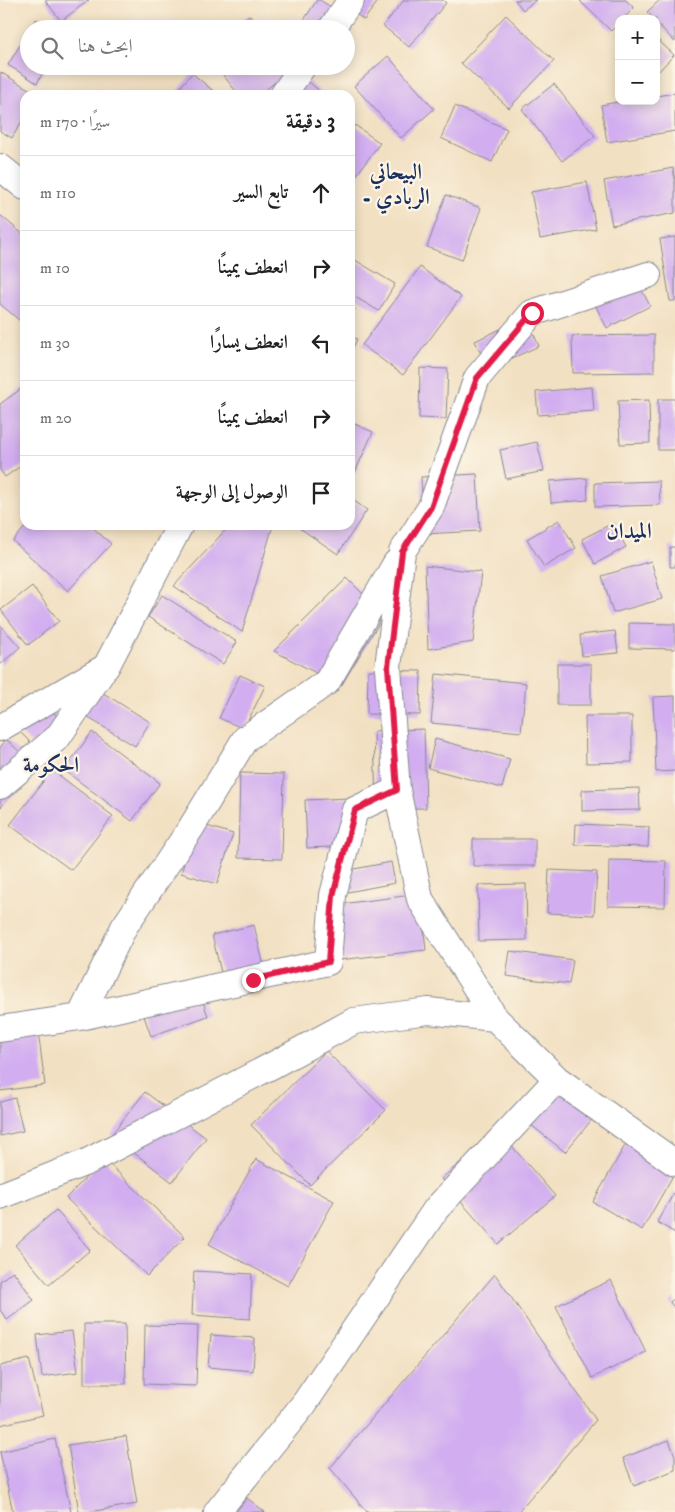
<!DOCTYPE html>
<html lang="ar">
<meta charset="utf-8">
<style>
:root{--surface:#fff;--page:#f6f6f6;--text:#222;--muted:#767676;--line:#e0e0e0}
body{margin:0;font-family:"IM FELL DW Pica",Amiri,serif;background:var(--page);color:var(--text);direction:rtl}
.controls{position:absolute;right:15px;top:15px;display:grid;overflow:hidden;border-radius:10px;box-shadow:0 2px 12px #0003}
.controls button{width:45px;height:45px;display:grid;place-items:center;padding:0;border:0;border-bottom:1px solid var(--line);background:var(--surface);color:var(--text);font:25px sans-serif}
.stop{position:absolute;width:15px;height:15px;margin:-11px;border:4px solid #e11d48;border-radius:50%;background:#fff}
.stop.end{background:#e11d48;border-color:#fff;box-shadow:0 1px 5px #0008}
.list{margin:0;padding:0;list-style:none}
h2{display:flex;justify-content:space-between;align-items:center;height:65px;margin:0;padding:0 20px;font-size:21px}
h2 small{font-size:16px;font-weight:400;color:var(--muted)}
.list li{display:grid;grid-template-columns:32px 1fr auto;gap:15px;align-items:center;box-sizing:border-box;height:75px;padding:0 20px;border-top:1px solid var(--line)}
.list b{display:block;font-size:19px;white-space:nowrap}
.list em{font-size:16px;font-style:normal;color:var(--muted)}
.icon{flex:none;width:28px;height:28px;fill:none;stroke:currentColor;stroke-width:2;stroke-linecap:round;stroke-linejoin:round}
.map{position:relative;flex:none;width:675px;height:1512px;overflow:hidden;direction:ltr}
.search{position:absolute;background:var(--surface);box-shadow:0 2px 12px #0003;left:20px;top:20px;width:335px;height:55px;display:flex;align-items:center;gap:12px;box-sizing:border-box;padding:0 18px;border-radius:28px;color:var(--muted);font-size:19px}
.panel{position:absolute;background:var(--surface);box-shadow:0 2px 12px #0003;left:20px;top:90px;width:335px;height:440px;border-radius:15px;direction:rtl}
.map>svg:first-child{display:block}
.building{fill:#d2aef0}
.lines{fill:none;stroke-linecap:round;stroke-linejoin:round}
.street-casing{stroke:#868890;stroke-width:28}
.street{stroke:#fff;stroke-width:26}
.route{stroke:#e11d48;stroke-width:6}
.labels{text-anchor:middle;stroke-width:4.5;stroke-linejoin:round;paint-order:stroke}
.district-label{font-size:22px;font-weight:bold;fill:#1b2f5e;stroke:#fcf5e5}
</style>
<div class="map">
<svg width="675" height="1512" viewBox="0 0 675 1512">
<rect width="100%" height="100%" fill="#fcf5e5"/>
<filter id="ink" filterUnits="userSpaceOnUse"><feTurbulence type="fractalNoise" baseFrequency=".02" numOctaves="2"/><feDisplacementMap in="SourceGraphic" scale="10" xChannelSelector="R" yChannelSelector="G"/><feConvolveMatrix kernelMatrix="1 2 1 2 8 2 1 2 1" color-interpolation-filters="sRGB"/></filter>
<filter id="wash" filterUnits="userSpaceOnUse"><feTurbulence type="fractalNoise" baseFrequency=".0096" numOctaves="4" result="noise"/><feDisplacementMap in="SourceGraphic" scale="20" xChannelSelector="R" yChannelSelector="G"/><feGaussianBlur stdDeviation="1.12" result="paint"/><feColorMatrix in="noise" values="0 0 0 0 0 0 0 0 0 0 0 0 0 0 0 0 0 1.4 0 .05"/><feComposite in="paint" operator="in"/></filter>
<g filter="url(#wash)">
<rect width="100%" height="100%" fill="#f2e0c2"/>
<g id="blocks">
<path class="building" d="M 45,0 L 89,0 L 61,21 Z
M 317,0 L 320,0 L 351,20 L 345,29 L 298,29 Z
M 338,0 L 379,0 L 364,20 Z
M 404,0 L 443,0 L 446,3 L 409,47 L 383,26 Z
M 515,0 L 536,0 L 523,10 Z
M 581,0 L 626,0 L 634,8 L 623,19 L 619,19 L 619,23 L 611,31 L 580,1 Z
M 660,0 L 675,0 L 675,42 L 656,22 L 656,19 L 654,19 L 647,12 Z
M 249,15 L 260,29 L 231,29 Z
M 506,15 L 554,61 L 509,108 L 461,63 Z
M 36,19 L 52,29 L 29,29 Z
M 29,30 L 29,66 L 47,66 L 37,83 L 8,65 Z
M 656,38 L 674,55 L 656,74 Z
M 388,56 L 434,109 L 401,138 L 354,86 Z
M 216,66 L 289,66 L 292,69 L 259,95 L 239,95 Z
M 0,72 L 39,95 L 25,95 L 25,116 L 12,138 L 0,131 Z
M 192,73 L 218,95 L 174,95 Z
M 308,81 L 324,95 L 294,95 Z
M 554,84 L 595,136 L 562,161 L 522,109 Z
M 675,93 L 675,131 L 607,142 L 601,105 L 623,101 L 656,101 L 656,96 Z
M 455,106 L 507,129 L 492,162 L 441,138 Z
M 355,125 L 380,143 L 350,184 L 350,132 Z
M 673,168 L 675,181 L 675,213 L 612,225 L 604,181 Z
M 587,182 L 596,229 L 540,239 L 531,192 Z
M 446,195 L 481,208 L 462,260 L 427,247 Z
M 0,215 L 25,236 L 25,325 L 0,304 Z
M 675,237 L 675,301 L 670,301 L 660,239 Z
M 350,257 L 395,284 L 379,311 L 350,294 Z
M 420,267 L 461,297 L 403,375 L 362,345 Z
M 630,267 L 650,306 L 607,328 L 587,289 Z
M 350,306 L 355,309 L 350,318 Z
M 526,317 L 539,346 L 488,369 L 475,341 Z
M 654,335 L 654,372 L 573,373 L 572,336 Z
M 350,336 L 357,339 L 350,354 Z
M 420,368 L 448,369 L 446,419 L 419,418 Z
M 25,386 L 25,463 L 5,477 L 0,470 L 0,404 Z
M 592,387 L 594,411 L 538,415 L 536,392 Z
M 658,399 L 675,399 L 675,450 L 658,450 Z
M 649,400 L 650,443 L 620,444 L 618,401 Z
M 350,422 L 373,432 L 353,477 L 350,476 Z
M 537,442 L 544,471 L 506,479 L 500,450 Z
M 477,474 L 480,531 L 424,534 L 421,477 Z
M 587,478 L 588,500 L 551,503 L 550,481 Z
M 659,481 L 660,505 L 595,507 L 595,483 Z
M 350,498 L 367,510 L 338,554 L 295,525 L 350,525 Z
M 559,520 L 576,548 L 544,567 L 527,539 Z
M 613,523 L 626,547 L 595,564 L 582,539 Z
M 27,525 L 90,525 L 111,544 L 68,591 L 13,541 Z
M 230,525 L 273,525 L 242,632 L 174,586 Z
M 670,547 L 675,547 L 675,567 L 670,567 Z
M 651,561 L 662,599 L 613,613 L 602,576 Z
M 425,566 L 481,572 L 473,642 L 428,649 Z
M 347,578 L 384,615 L 341,686 L 274,651 Z
M 32,586 L 59,621 L 28,645 L 1,610 Z
M 162,595 L 237,642 L 223,664 L 148,617 Z
M 629,623 L 675,624 L 675,649 L 629,648 Z
M 0,625 L 20,647 L 0,665 Z
M 615,631 L 618,653 L 582,656 L 580,635 Z
M 557,664 L 591,664 L 591,705 L 557,705 Z
M 368,670 L 421,671 L 420,715 L 367,714 Z
M 436,674 L 526,683 L 521,732 L 431,723 Z
M 240,675 L 265,686 L 244,729 L 219,718 Z
M 82,680 L 150,722 L 135,746 L 67,705 Z
M 675,696 L 675,771 L 656,772 L 653,697 Z
M 46,705 L 75,735 L 49,761 L 19,731 Z
M 585,716 L 632,716 L 632,762 L 586,763 Z
M 424,729 L 426,808 L 376,809 L 374,731 Z
M 92,732 L 160,783 L 132,821 L 64,770 Z
M 435,739 L 510,759 L 502,788 L 428,768 Z
M 7,740 L 38,769 L 0,808 L 0,747 Z
M 52,770 L 113,816 L 71,870 L 10,825 Z
M 240,773 L 284,774 L 282,859 L 238,858 Z
M 639,788 L 640,810 L 582,811 L 582,790 Z
M 349,798 L 351,846 L 307,848 L 305,800 Z
M 197,823 L 233,834 L 217,884 L 181,873 Z
M 576,824 L 649,827 L 648,847 L 575,845 Z
M 473,839 L 535,839 L 535,866 L 473,866 Z
M 609,860 L 666,861 L 665,907 L 608,906 Z
M 391,862 L 395,883 L 332,895 L 328,874 Z
M 549,870 L 597,872 L 594,915 L 547,913 Z
M 526,884 L 527,940 L 479,941 L 478,885 Z
M 420,894 L 426,950 L 339,960 L 333,905 Z
M 254,925 L 268,983 L 226,993 L 212,935 Z
M 510,951 L 573,960 L 569,984 L 506,976 Z
M 195,979 L 208,1016 L 151,1036 L 138,999 Z
M 38,1030 L 45,1085 L 0,1091 L 0,1035 Z
M 326,1051 L 386,1110 L 310,1185 L 251,1125 Z
M 551,1080 L 595,1116 L 565,1152 L 521,1117 Z
M 145,1092 L 206,1138 L 172,1182 L 111,1135 Z
M 15,1098 L 23,1131 L 0,1136 L 0,1102 Z
M 498,1130 L 555,1196 L 498,1244 L 441,1179 Z
M 628,1140 L 675,1172 L 642,1230 L 593,1202 Z
M 104,1159 L 185,1237 L 147,1276 L 66,1198 Z
M 256,1159 L 334,1201 L 288,1286 L 209,1244 Z
M 675,1191 L 675,1233 L 657,1222 Z
M 56,1210 L 90,1250 L 49,1285 L 15,1245 Z
M 13,1271 L 34,1300 L 7,1320 L 0,1310 L 0,1281 Z
M 194,1271 L 252,1274 L 250,1319 L 192,1315 Z
M 495,1274 L 596,1420 L 518,1512 L 367,1512 L 330,1468 Z
M 611,1280 L 646,1352 L 592,1378 L 556,1306 Z
M 675,1298 L 675,1309 L 670,1302 Z
M 84,1324 L 125,1324 L 126,1384 L 84,1384 Z
M 145,1325 L 198,1326 L 196,1386 L 144,1384 Z
M 72,1331 L 78,1372 L 42,1377 L 37,1335 Z
M 211,1335 L 255,1338 L 253,1371 L 208,1367 Z
M 29,1359 L 43,1415 L 0,1425 L 0,1366 Z
M 126,1436 L 137,1504 L 89,1512 L 79,1512 L 68,1445 Z
M 55,1439 L 71,1512 L 13,1512 L 0,1452 Z
M 669,1440 L 675,1456 L 675,1470 L 634,1486 L 623,1458 Z
M 247,1498 L 265,1512 L 236,1512 Z"/>
</g>
</g>
<g filter="url(#ink)">
<use href="#blocks" fill-opacity="0" stroke="#868890" stroke-width="1"/>
<g class="lines">
<defs>
<path id="street" d="M 331,29 L 351,0
M 283,95 L 303,66
M 0,167 L 25,187
M 648,275 L 532,313 L 477,378 L 431,507 L 402,552 L 388,667 L 397,790 L 420,899 L 495,1018 L 557,1079 L 675,1163
M 0,728 L 106,667 L 180,525
M 0,786 L 58,737 L 102,672
M 80,1017 L 124,927 L 191,828 L 245,739 L 327,682 L 396,563
M 0,1029 L 80,1017 L 328,962 L 333,895 L 355,810 L 397,790
M 0,1196 L 87,1162 L 273,1065 L 354,1021 L 428,1011 L 495,1018
M 217,1512 L 304,1404 L 436,1209 L 557,1079"/>
</defs>
<use href="#street" class="street-casing"/>
<use href="#street" class="street"/>
</g>
</g>
<g class="lines" filter="url(#ink)">
<path class="route" d="M 253,980 L 328,962 L 333,896 L 355,810 L 397,790 L 388,667 L 402,552 L 431,507 L 477,378 L 532,313"/>
</g>
<g class="labels">
<g class="district-label">
<text x="396" y="179">البيحاني<tspan x="396" dy="25">- الربادي</tspan></text>
<text x="629" y="538">الميدان</text>
<text x="51" y="772">الحكومة</text>
</g>
</g>
</svg>
<div class="controls">
<button>+</button>
<button>−</button>
</div>
<div class="stop" style="left:532px;top:313px"></div>
<div class="stop end" style="left:253px;top:980px"></div>
<div class="search"><svg class="icon" aria-label="search" viewBox="0 0 24 24"><circle cx="10" cy="10" r="6"/><path d="M15 15l6 6"/></svg>ابحث هنا</div>
<section class="panel">
<h2>3 دقيقة<small>سيرًا · 170 m</small></h2>
<ul class="list">
<li><svg class="icon" aria-label="ahead" viewBox="0 0 24 24"><path d="M12 20V5M6 11l6-6 6 6"/></svg><div><b>تابع السير</b></div><em>110 m</em></li>
<li><svg class="icon" aria-label="right" viewBox="0 0 24 24"><path d="M7 20v-9h11M14 6l5 5-5 5"/></svg><div><b>انعطف يمينًا</b></div><em>10 m</em></li>
<li><svg class="icon" aria-label="left" viewBox="0 0 24 24"><path d="M17 20v-9H6M10 6l-5 5 5 5"/></svg><div><b>انعطف يسارًا</b></div><em>30 m</em></li>
<li><svg class="icon" aria-label="right" viewBox="0 0 24 24"><path d="M7 20v-9h11M14 6l5 5-5 5"/></svg><div><b>انعطف يمينًا</b></div><em>20 m</em></li>
<li><svg class="icon" aria-label="arrive" viewBox="0 0 24 24"><path d="M6 21V4h12l-3 4 3 4H6"/></svg><div><b>الوصول إلى الوجهة</b></div></li>
</ul>
</section>
</div>
